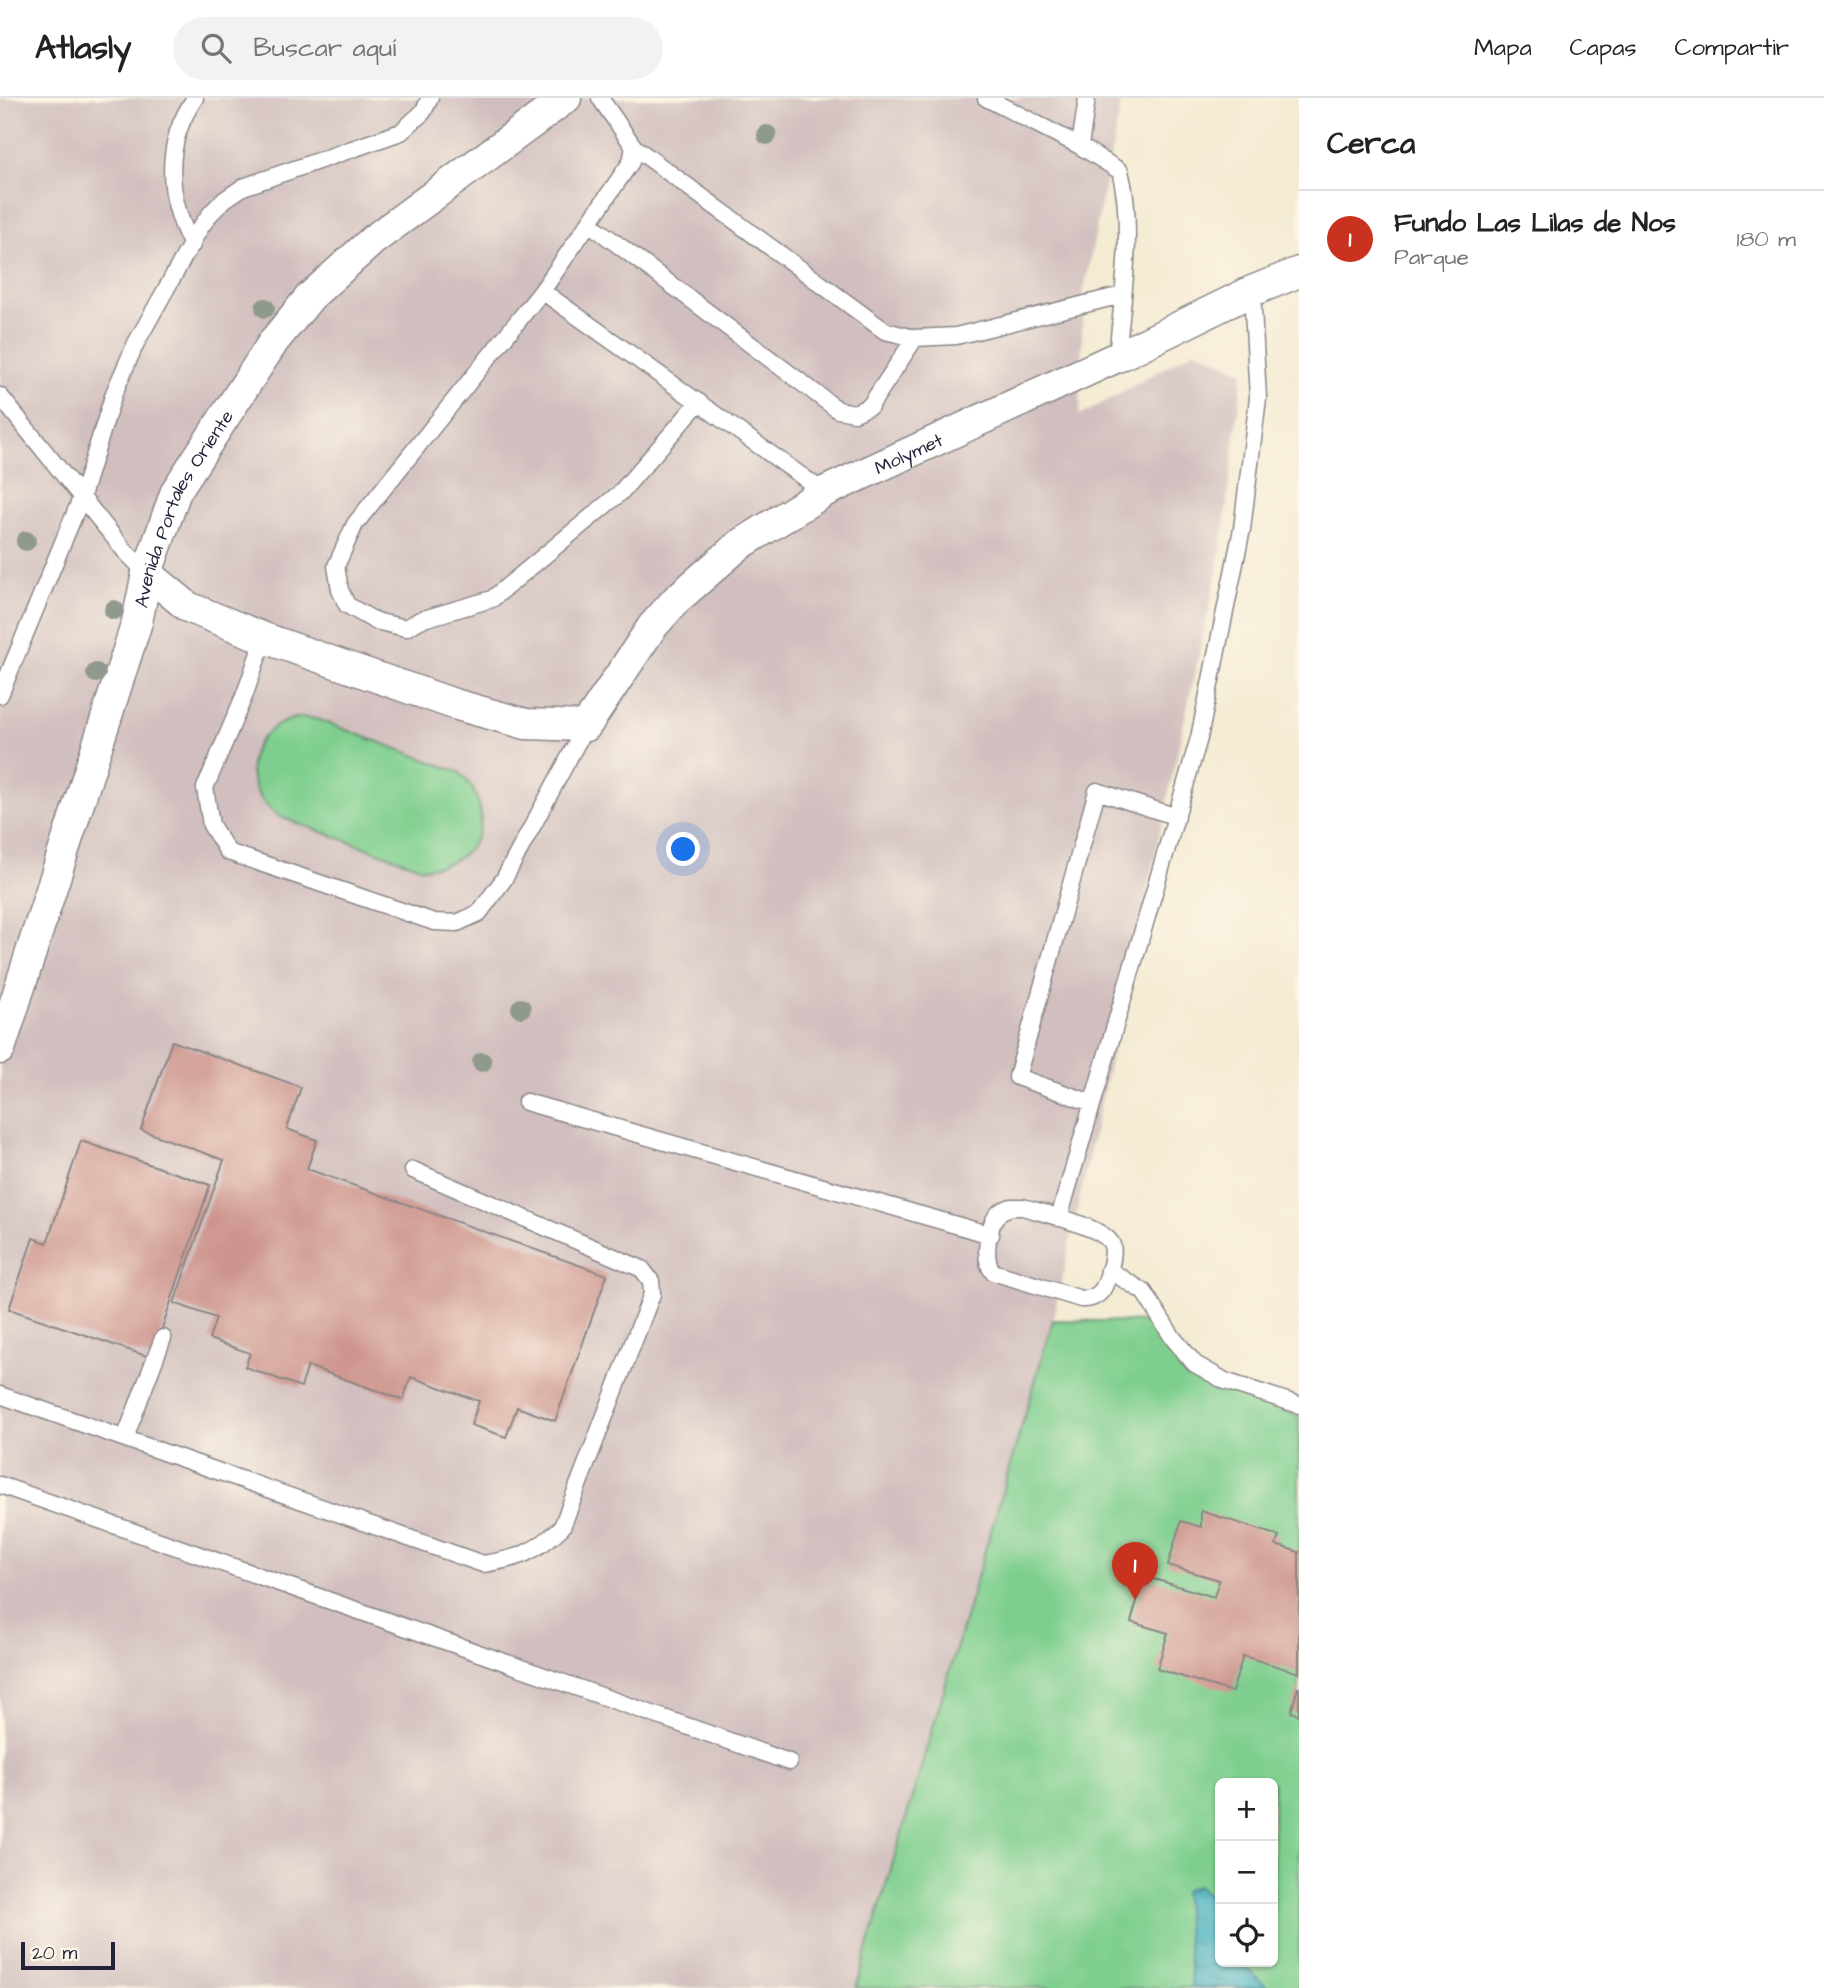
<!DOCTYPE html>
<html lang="es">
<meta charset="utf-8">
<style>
:root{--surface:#fff;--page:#f2f2f2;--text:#222;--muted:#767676;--line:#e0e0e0;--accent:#c8321e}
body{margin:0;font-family:"Architects Daughter",sans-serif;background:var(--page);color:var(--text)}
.controls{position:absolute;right:21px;bottom:21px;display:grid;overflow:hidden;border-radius:10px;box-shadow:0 2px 5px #0004}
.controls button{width:63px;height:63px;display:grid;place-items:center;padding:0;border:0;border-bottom:2px solid var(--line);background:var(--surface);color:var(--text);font:35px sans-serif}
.scale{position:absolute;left:21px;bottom:18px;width:94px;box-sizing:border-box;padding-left:7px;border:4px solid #22223b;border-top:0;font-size:19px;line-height:24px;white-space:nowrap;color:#22223b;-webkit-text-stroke:5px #fcf5e5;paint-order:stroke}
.you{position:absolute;left:684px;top:752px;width:24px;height:24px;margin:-18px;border:5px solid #fff;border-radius:50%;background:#1a73e8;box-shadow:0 0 0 10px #1a73e833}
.badge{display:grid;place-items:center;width:46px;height:46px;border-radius:50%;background:var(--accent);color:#fff;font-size:23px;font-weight:700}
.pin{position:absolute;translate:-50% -58px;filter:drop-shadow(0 2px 4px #0008)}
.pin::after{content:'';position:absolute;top:37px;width:24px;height:21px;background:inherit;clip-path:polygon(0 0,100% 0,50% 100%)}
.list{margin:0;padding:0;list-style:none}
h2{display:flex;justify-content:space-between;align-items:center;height:91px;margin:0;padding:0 28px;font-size:30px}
h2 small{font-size:23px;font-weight:400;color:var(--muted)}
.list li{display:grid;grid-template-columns:46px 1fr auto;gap:21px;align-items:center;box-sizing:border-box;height:98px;padding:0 28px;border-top:2px solid var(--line)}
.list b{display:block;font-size:26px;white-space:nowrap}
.list p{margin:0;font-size:23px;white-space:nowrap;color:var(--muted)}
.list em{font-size:23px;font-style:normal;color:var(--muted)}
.icon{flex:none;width:38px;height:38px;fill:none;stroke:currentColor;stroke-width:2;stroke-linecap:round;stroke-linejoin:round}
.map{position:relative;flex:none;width:1299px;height:1890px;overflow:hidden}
header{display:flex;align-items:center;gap:42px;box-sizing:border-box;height:98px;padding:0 35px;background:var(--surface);border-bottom:2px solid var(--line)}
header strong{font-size:33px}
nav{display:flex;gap:38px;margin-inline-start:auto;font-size:24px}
.search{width:490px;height:63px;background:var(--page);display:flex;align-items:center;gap:18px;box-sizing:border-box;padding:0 24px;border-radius:38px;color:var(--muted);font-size:26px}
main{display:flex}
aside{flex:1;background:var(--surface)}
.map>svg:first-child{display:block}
.industrial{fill:#d1bfbf}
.green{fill:#7ecf8f;stroke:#507865;stroke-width:2;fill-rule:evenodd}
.water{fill:url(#water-ripples);stroke:#336a7e;stroke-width:2}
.building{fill:#cd958e}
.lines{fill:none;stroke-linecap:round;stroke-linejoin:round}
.service-casing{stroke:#8b8687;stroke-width:19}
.minor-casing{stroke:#8b8687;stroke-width:33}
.service{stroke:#fff;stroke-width:16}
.minor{stroke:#fff;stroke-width:30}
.tree{fill:#90998d}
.labels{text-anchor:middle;stroke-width:5;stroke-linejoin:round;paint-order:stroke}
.street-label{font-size:19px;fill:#22223b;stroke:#fcf5e5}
</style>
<header>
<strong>Atlasly</strong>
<div class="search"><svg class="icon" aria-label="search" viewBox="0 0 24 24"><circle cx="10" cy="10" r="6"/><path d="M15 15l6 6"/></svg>Buscar aquí</div>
<nav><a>Mapa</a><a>Capas</a><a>Compartir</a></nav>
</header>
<main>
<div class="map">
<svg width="1299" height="1890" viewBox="0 0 1299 1890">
<defs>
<pattern id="water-ripples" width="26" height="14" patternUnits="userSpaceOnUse" patternTransform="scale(1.75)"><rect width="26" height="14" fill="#44b1c1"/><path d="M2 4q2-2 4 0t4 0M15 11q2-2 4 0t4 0" fill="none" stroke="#38909e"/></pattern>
</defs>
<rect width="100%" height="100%" fill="#fcf5e5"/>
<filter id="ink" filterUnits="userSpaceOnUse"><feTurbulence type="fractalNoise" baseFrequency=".0143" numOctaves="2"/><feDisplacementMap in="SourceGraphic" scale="14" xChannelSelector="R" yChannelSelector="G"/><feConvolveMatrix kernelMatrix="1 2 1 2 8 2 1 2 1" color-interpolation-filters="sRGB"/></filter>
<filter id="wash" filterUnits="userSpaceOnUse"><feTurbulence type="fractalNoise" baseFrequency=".00686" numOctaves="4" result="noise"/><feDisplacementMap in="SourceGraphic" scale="28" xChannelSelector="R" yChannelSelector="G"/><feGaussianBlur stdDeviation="1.57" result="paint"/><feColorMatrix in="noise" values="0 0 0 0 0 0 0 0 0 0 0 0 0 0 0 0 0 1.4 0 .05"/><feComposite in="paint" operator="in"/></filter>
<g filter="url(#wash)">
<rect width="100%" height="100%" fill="#f4ebd3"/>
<path class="industrial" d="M 0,0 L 1122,0 L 1083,197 L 1080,318 L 1196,252 L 1243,274 L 1220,460 L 1053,1222 L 856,1890 L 0,1890 Z"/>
<path class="green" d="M 300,619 L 317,621 L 459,674 C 500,714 480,768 423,770 L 280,719 C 234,687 244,631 300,619 Z
M 1053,1222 L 1151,1224 L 1181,1274 L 1219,1290 L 1299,1318 L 1299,1890 L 856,1890 ZM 1220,1685 L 1273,1685 L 1273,1864 L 1220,1864 Z"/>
<path class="water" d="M 1197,1788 L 1220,1810 L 1220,1864 C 1252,1864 1246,1872 1268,1890 L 1192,1890 L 1183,1793 Z"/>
<g id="blocks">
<path class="building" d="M 172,943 L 301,989 L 287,1031 L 317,1042 L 307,1071 L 607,1177 L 555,1323 L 517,1309 L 506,1339 L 471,1327 L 479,1303 L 411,1279 L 403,1302 L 308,1268 L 301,1289 L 245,1269 L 250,1255 L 209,1241 L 216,1220 L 174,1205 L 224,1062 L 141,1032 Z
M 81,1043 L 210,1087 L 152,1260 L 9,1211 L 33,1140 L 47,1145 Z
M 1201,1413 L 1279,1438 L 1276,1447 L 1299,1454 L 1299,1575 L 1243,1558 L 1232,1594 L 1157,1571 L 1168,1535 L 1131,1524 L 1144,1478 L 1214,1499 L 1219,1482 L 1168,1467 L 1181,1423 L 1201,1429 Z
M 1298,1589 L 1299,1589 L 1299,1617 L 1291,1614 Z"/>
</g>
</g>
<g filter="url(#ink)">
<use href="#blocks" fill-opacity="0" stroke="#8b8687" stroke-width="2"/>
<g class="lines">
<defs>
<path id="service" d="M 600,0 L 634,49 L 885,233 L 915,240 L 956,238 L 1122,197
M 986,0 L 1080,48 L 1120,73 C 1135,128 1122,201 1117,259
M 1080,48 L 1087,0
M 634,49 L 631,64 L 542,193 L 355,426 L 336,468 L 340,492 L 347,507 L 375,523 L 406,530 L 420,522 L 492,501 L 620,395 L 699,304
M 589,125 L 838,312 L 855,315 L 870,308 L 915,240
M 192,147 C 167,100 163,46 195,0
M 542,193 L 824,394
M 0,298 L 125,453 L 147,475
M 264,540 L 245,596 L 205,690 L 211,727 L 228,754 L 434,824 L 457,825 L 479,815 L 504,781 L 586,628
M 0,597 L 82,398 L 114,295 L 136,245 L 200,130 L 211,115 L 224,102 L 243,89 L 401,34 L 423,14 L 430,0
M 526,1004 L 991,1137
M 1092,1005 L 1017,979 L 1097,693 L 1177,719
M 1011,1109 L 1023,1109 C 1042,1115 1106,1129 1112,1147 C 1115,1157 1109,1175 1106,1184 C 1102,1196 1093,1202 1081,1201 L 993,1174 C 982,1161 988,1125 1000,1114 C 1002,1112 1009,1110 1011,1109 Z
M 1059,1120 L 1199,640 L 1242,431 L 1258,300 L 1252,193
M 1109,1172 L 1144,1194 L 1173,1240 L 1195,1266 L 1225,1283 L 1299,1307
M 0,1297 L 483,1466 C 518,1461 536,1454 562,1429 L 652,1196 L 651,1183 L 642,1171 L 413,1072
M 125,1340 L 163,1240
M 0,1387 L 789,1664"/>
<g id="minor">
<path id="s1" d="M 147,475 L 188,509 L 264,540 L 454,606 L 526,626 L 586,628 L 652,529 L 677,501 L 738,448 L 824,394 L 1117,259 L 1252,193 L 1299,174"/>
<path id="s2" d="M 0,951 L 137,524 L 147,475 L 176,393 L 274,243 L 310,199 L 373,142 L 566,0"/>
</g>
</defs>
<use href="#service" class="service-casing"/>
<use href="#minor" class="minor-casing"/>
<use href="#service" class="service"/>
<use href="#minor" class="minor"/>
</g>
<g class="tree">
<circle cx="767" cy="37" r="10"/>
<circle cx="265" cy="210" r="10"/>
<circle cx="26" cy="443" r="10"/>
<circle cx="114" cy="512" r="10"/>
<circle cx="96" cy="575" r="10"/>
<circle cx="521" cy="910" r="10"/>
<circle cx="482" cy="964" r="10"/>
</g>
</g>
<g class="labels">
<g class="street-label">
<text dy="7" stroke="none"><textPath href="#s1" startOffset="903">Molymet</textPath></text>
<text dy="7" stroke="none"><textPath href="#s2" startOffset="572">Avenida Portales Oriente</textPath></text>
</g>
</g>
</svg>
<div class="controls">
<button>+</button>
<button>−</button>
<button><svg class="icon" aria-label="locate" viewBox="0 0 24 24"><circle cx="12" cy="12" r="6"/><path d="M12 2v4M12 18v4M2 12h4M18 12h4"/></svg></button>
</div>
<div class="scale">20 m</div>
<div class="you"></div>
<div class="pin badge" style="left:1135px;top:1502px">1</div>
</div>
<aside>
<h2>Cerca<small></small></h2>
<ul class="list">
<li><span class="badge">1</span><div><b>Fundo Las Lilas de Nos</b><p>Parque</p></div><em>180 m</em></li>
</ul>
</aside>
</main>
